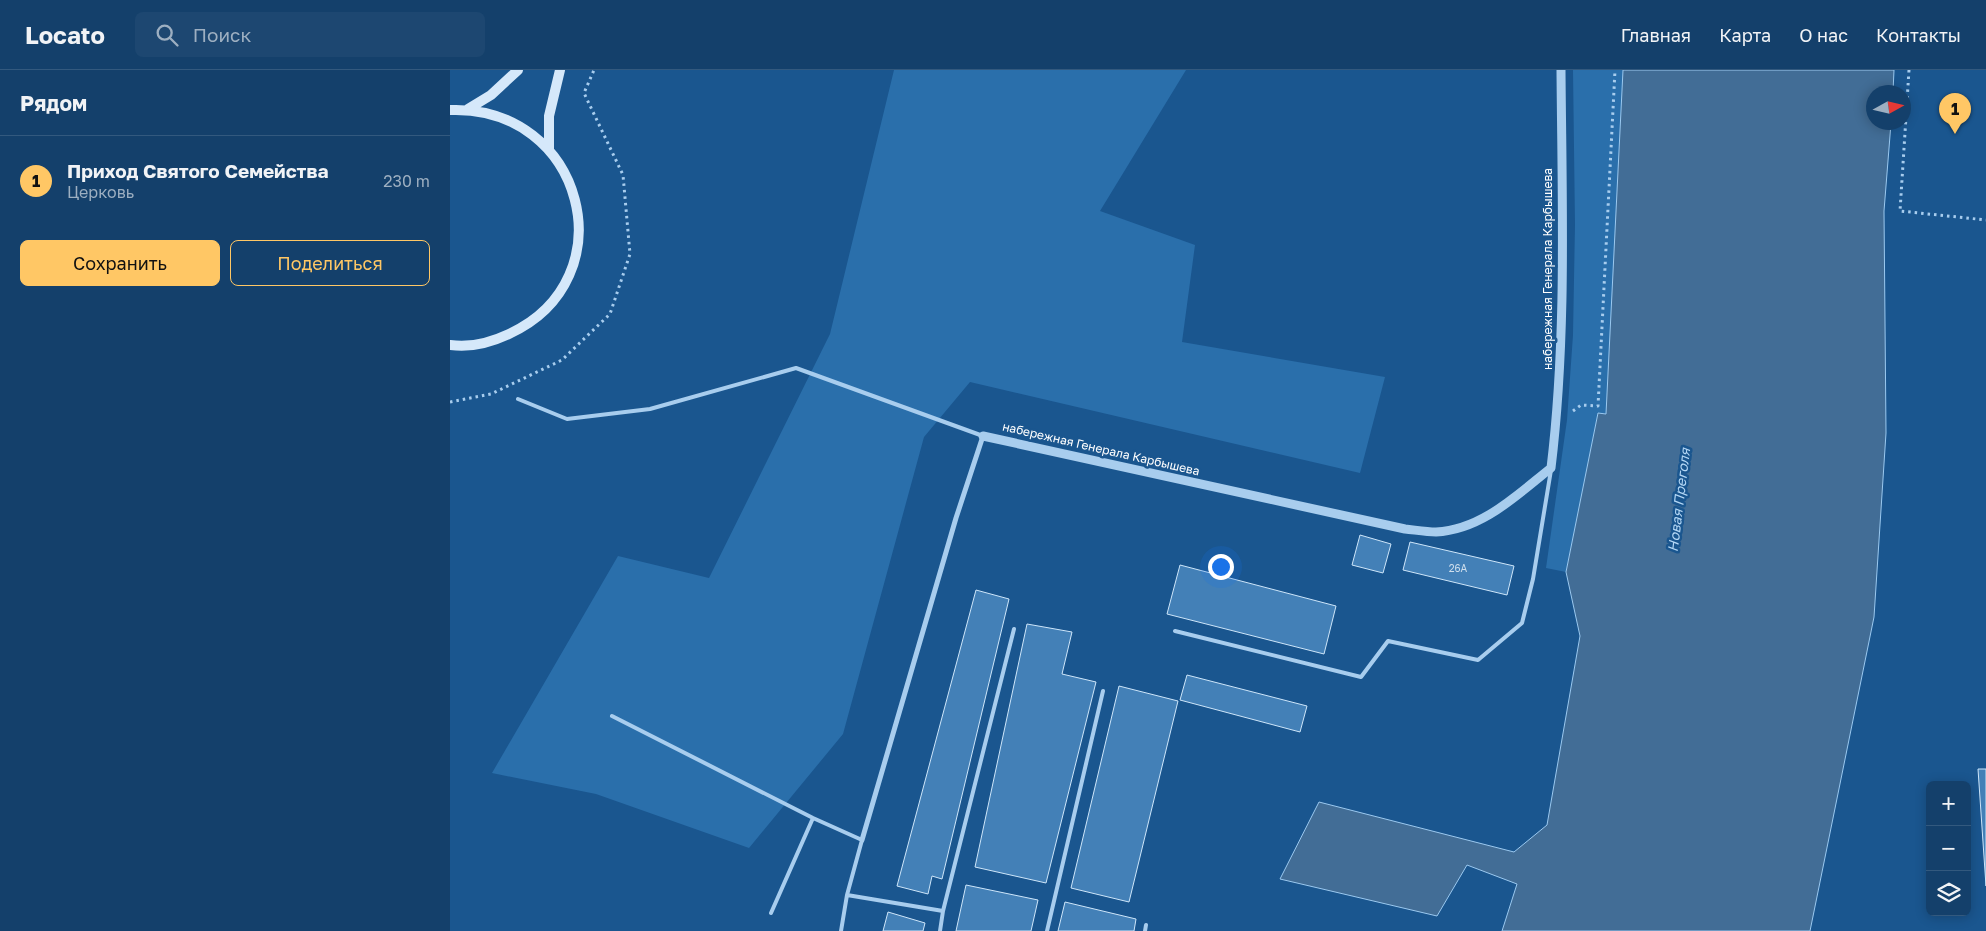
<!DOCTYPE html>
<html lang="ru">
<meta charset="utf-8">
<style>
:root{--surface:#14406b;--page:#1d4771;--text:#f1f3f6;--muted:#9dafc1;--line:#33597e;--accent:#ffc765}
body{margin:0;font-family:"Golos Text",sans-serif;background:var(--page);color:var(--text)}
.controls{position:absolute;right:15px;bottom:15px;display:grid;overflow:hidden;border-radius:8px;box-shadow:0 2px 12px #0003}
.controls button{width:45px;height:45px;display:grid;place-items:center;padding:0;border:0;border-bottom:1px solid var(--line);background:var(--surface);color:var(--text);font:25px sans-serif}
.compass{position:absolute;left:1416px;top:15px;width:45px;height:45px;border-radius:50%;background:var(--surface);box-shadow:0 2px 12px #0003;rotate:82deg}
.you{position:absolute;left:770px;top:496px;width:18px;height:18px;margin:-12px;border:4px solid #fff;border-radius:50%;background:#1a73e8;box-shadow:0 0 0 8px #1a73e833}
.badge{display:grid;place-items:center;width:32px;height:32px;border-radius:50%;background:var(--accent);color:#111;font-size:16px;font-weight:700}
.pin{position:absolute;translate:-50% -41px;filter:drop-shadow(0 1px 2px #0008)}
.pin::after{content:'';position:absolute;top:26px;width:18px;height:15px;background:inherit;clip-path:polygon(0 0,100% 0,50% 100%)}
.list{margin:0;padding:0;list-style:none}
h2{display:flex;justify-content:space-between;align-items:center;height:65px;margin:0;padding:0 20px;font-size:21px}
h2 small{font-size:16px;font-weight:400;color:var(--muted)}
.list li{display:grid;grid-template-columns:32px 1fr auto;gap:15px;align-items:center;box-sizing:border-box;height:90px;padding:0 20px;border-top:1px solid var(--line)}
.list b{display:block;font-size:19px;white-space:nowrap}
.list p{margin:0;font-size:16px;white-space:nowrap;color:var(--muted)}
.list em{font-size:16px;font-style:normal;color:var(--muted)}
.actions{display:flex;gap:10px;padding:15px 20px}
.actions a{flex:1;padding:11px 0;border:1px solid var(--accent);border-radius:8px;text-align:center;font-size:18px;color:var(--accent)}
.actions .main{background:var(--accent);color:#111}
.icon{flex:none;width:28px;height:28px;fill:none;stroke:currentColor;stroke-width:2;stroke-linecap:round;stroke-linejoin:round}
.map{position:relative;flex:none;width:1536px;height:861px;overflow:hidden}
header{display:flex;align-items:center;gap:30px;box-sizing:border-box;height:70px;padding:0 25px;background:var(--surface);border-bottom:1px solid var(--line)}
header strong{font-size:24px}
nav{display:flex;gap:28px;margin-inline-start:auto;font-size:18px}
.search{width:350px;height:45px;background:var(--page);display:flex;align-items:center;gap:12px;box-sizing:border-box;padding:0 18px;border-radius:8px;color:var(--muted);font-size:19px}
main{display:flex}
aside{flex:1;background:var(--surface)}
.map>svg:first-child{display:block}
.green{fill:#2a6fab}
.water{fill:#426d96;stroke:#9bc9f0}
.building{fill:#4380b7;stroke:#cee6fa}
.lines{fill:none;stroke-linecap:round;stroke-linejoin:round}
.path{stroke:#a8cdee;stroke-width:3;stroke-dasharray:2.5 4;stroke-linecap:butt}
.service{stroke:#a8cdee;stroke-width:4}
.minor{stroke:#a8cdee;stroke-width:5}
.tertiary{stroke:#a8cdee;stroke-width:9}
.secondary{stroke:#d5e8fa;stroke-width:10}
.labels{text-anchor:middle;stroke-width:5;stroke-linejoin:round;paint-order:stroke}
.number-label{font-size:10px;fill:#d0dfed}
.street-label{font-size:12px;fill:#fff;stroke:#1a568f}
.water-label{font-size:14px;font-style:italic;fill:#b4d7f5;stroke:#1a568f}
</style>
<header>
<strong>Locato</strong>
<div class="search"><svg class="icon" aria-label="search" viewBox="0 0 24 24"><circle cx="10" cy="10" r="6"/><path d="M15 15l6 6"/></svg>Поиск</div>
<nav><a>Главная</a><a>Карта</a><a>О нас</a><a>Контакты</a></nav>
</header>
<main>
<aside>
<h2>Рядом<small></small></h2>
<ul class="list">
<li><span class="badge">1</span><div><b>Приход Святого Семейства</b><p>Церковь</p></div><em>230 m</em></li>
</ul>
<div class="actions"><a class="main">Сохранить</a><a>Поделиться</a></div>
</aside>
<div class="map">
<svg width="1536" height="861" viewBox="0 0 1536 861">
<rect width="100%" height="100%" fill="#1a568f"/>
<path class="green" d="M 444,0 L 736,0 L 650,141 L 745,175 L 732,272 L 935,307 L 910,403 L 520,312 L 474,367 L 393,664 L 299,778 L 146,724 L 42,703 L 168,486 L 259,508 L 380,264 Z
M 1123,0 L 1173,0 L 1156,344 L 1148,343 L 1116,502 L 1096,498 L 1117,350 L 1123,265 L 1125,155 Z"/>
<path class="water" d="M 1173,0 L 1444,0 L 1443,22 L 1424,22 L 1424,52 L 1441,53 L 1434,141 L 1436,363 L 1424,547 L 1360,861 L 1052,861 L 1067,814 L 1017,795 L 987,846 L 830,809 L 869,732 L 1064,782 L 1097,755 L 1130,566 L 1116,502 L 1148,343 L 1156,344 Z"/>
<path class="building" d="M 910,465 L 941,474 L 933,503 L 902,495 Z
M 960,472 L 1064,496 L 1057,525 L 953,500 Z
M 730,495 L 886,536 L 874,584 L 717,544 Z
M 526,520 L 559,529 L 492,809 L 482,806 L 478,824 L 447,816 Z
M 577,554 L 622,562 L 612,604 L 646,612 L 596,813 L 525,797 Z
M 737,605 L 857,636 L 850,662 L 730,630 Z
M 669,616 L 728,631 L 679,832 L 621,818 Z
M 1528,699 L 1536,699 L 1536,816 Z
M 516,815 L 588,830 L 581,861 L 506,861 Z
M 615,832 L 686,849 L 684,861 L 608,861 Z
M 438,842 L 475,853 L 473,861 L 433,861 Z"/>
<g class="lines">
<path class="path" d="M 1459,0 L 1450,141 L 1536,150
M 0,332 L 41,324 L 112,290 L 160,244 L 180,184 L 173,105 L 134,23 L 144,0
M 1123,341 L 1131,335 L 1148,336 L 1165,0"/>
<path class="service" d="M 68,329 L 117,349 L 200,339 L 346,298 L 533,366
M 725,561 L 911,607 L 938,571 L 1028,590 L 1072,553 L 1083,509 L 1101,400
M 162,646 L 363,748 L 412,770 L 397,825 L 391,861
M 397,825 L 493,841 L 490,861
M 493,841 L 564,559
M 321,843 L 363,748
M 597,861 L 653,621
M 695,861 L 696,855"/>
<path class="minor" d="M 412,770 L 506,448 L 533,366"/>
<path class="tertiary" d="M 533,366 L 955,459 C 965,460 976,462 986,462 C 1032,460 1068,424 1101,398 C 1117,266 1112,133 1111,0"/>
<path class="secondary" d="M 18,39 L 41,25 L 68,0
M 0,40 C 134,35 179,209 59,264 C 42,272 20,278 0,275
M 99,79 L 99,46 L 110,0"/>
</g>
<g class="labels">
<g class="number-label">
<text x="1008" y="502">26А</text>
</g>
<g class="street-label">
<text transform="translate(1098 199) rotate(-90)" y="4">набережная Генерала Карбышева</text>
<text transform="translate(651 379) rotate(13)" y="4">набережная Генерала Карбышева</text>
</g>
<g class="water-label">
<text transform="translate(1229 430) rotate(-83)" y="5">Новая Преголя</text>
</g>
</g>
</svg>
<div class="controls">
<button>+</button>
<button>−</button>
<button><svg class="icon" aria-label="layers" viewBox="0 0 24 24"><path d="M12 4l9 5-9 5-9-5zM3 14l9 5 9-5"/></svg></button>
</div>
<svg class="compass" viewBox="-18 -18 36 36"><path d="M0-13l5 13h-10z" fill="#e53935"/><path d="M0 13l5-13h-10z" fill="#9dafc1"/></svg>
<div class="you"></div>
<div class="pin badge" style="left:1505px;top:64px">1</div>
</div>
</main>
